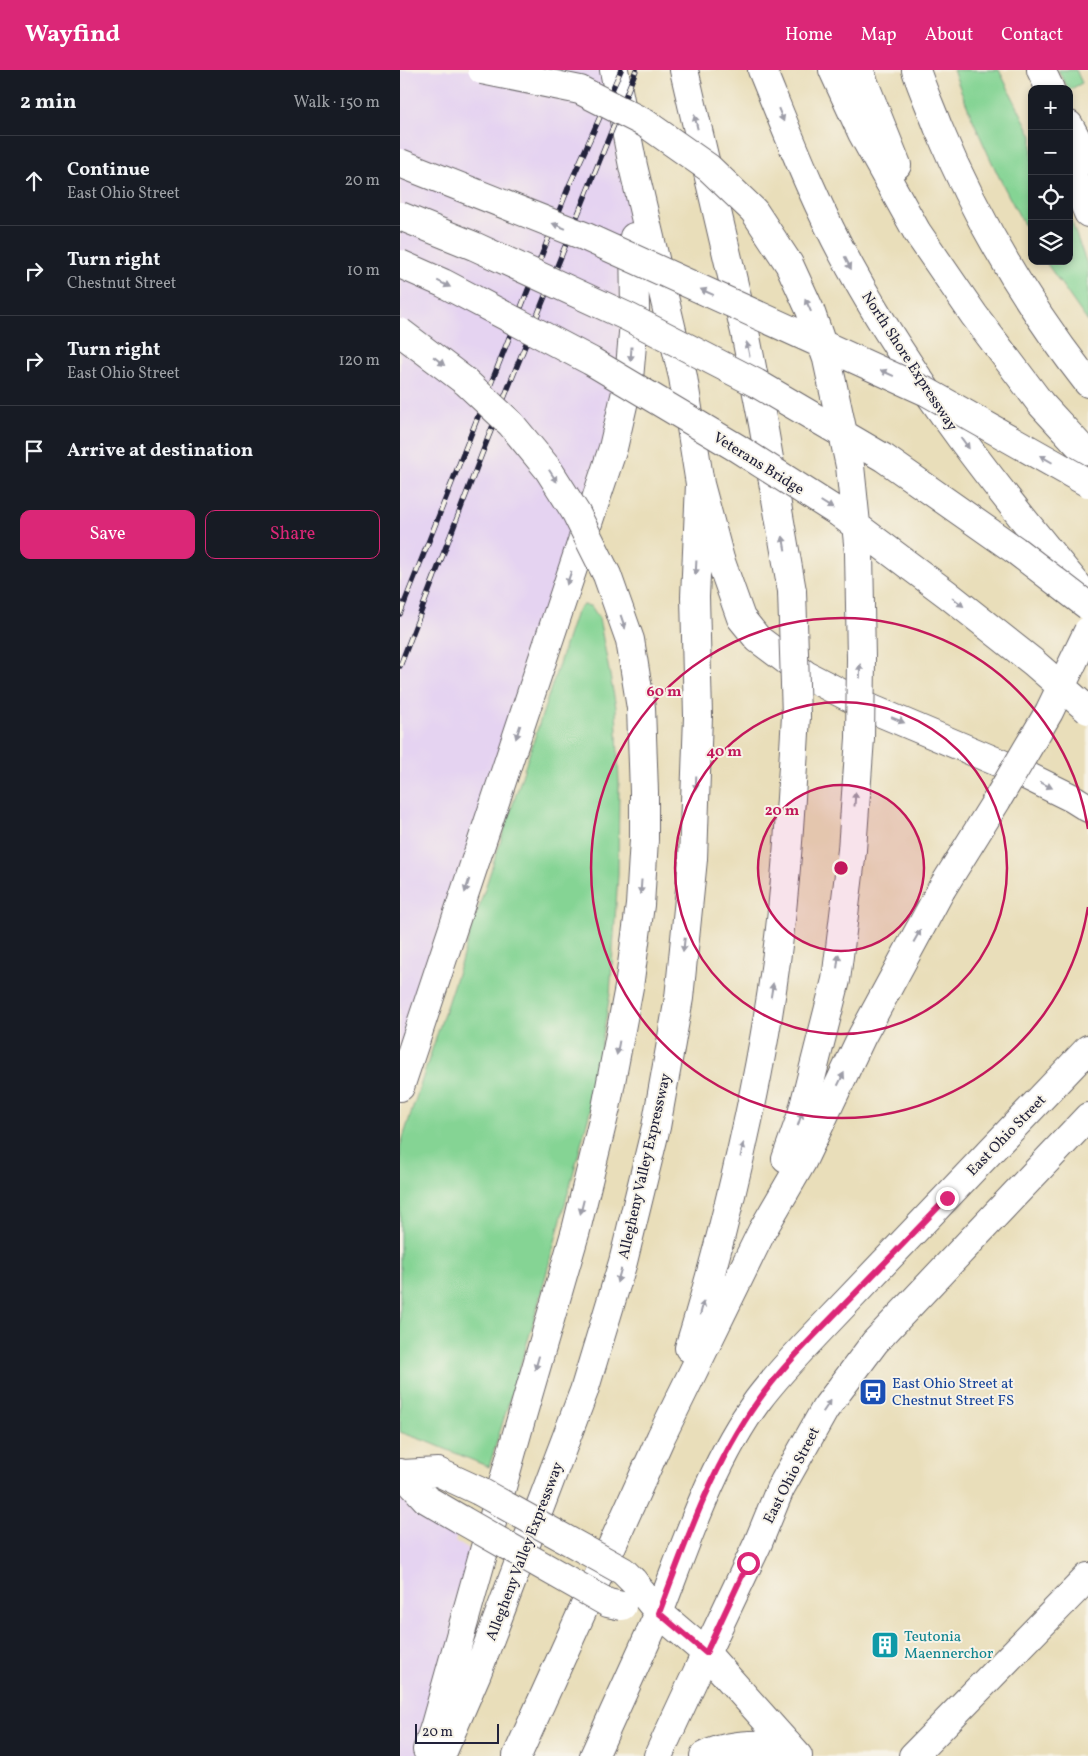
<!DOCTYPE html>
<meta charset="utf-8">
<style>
:root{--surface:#171b24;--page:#242831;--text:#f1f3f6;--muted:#9ea1a6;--line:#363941;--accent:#db2777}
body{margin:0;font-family:Vollkorn,serif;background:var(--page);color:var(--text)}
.controls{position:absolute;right:15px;top:15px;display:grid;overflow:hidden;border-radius:10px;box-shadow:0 2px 8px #0003}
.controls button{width:45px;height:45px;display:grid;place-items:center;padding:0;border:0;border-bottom:1px solid var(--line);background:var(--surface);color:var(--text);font:25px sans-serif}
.scale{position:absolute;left:15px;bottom:12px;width:84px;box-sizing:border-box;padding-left:5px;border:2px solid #22223b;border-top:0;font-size:14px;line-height:18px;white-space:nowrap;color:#22223b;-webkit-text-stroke:4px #f7f3e8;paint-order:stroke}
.stop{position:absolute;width:15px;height:15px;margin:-11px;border:4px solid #db2777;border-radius:50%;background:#fff}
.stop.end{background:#db2777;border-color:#fff;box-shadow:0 1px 5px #0008}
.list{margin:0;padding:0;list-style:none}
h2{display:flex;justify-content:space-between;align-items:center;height:65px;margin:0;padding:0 20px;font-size:21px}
h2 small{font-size:16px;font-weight:400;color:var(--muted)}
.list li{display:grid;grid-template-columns:32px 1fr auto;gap:15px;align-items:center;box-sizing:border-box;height:90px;padding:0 20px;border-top:1px solid var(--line)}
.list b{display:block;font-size:19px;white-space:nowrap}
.list p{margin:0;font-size:16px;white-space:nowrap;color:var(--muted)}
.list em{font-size:16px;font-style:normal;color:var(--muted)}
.actions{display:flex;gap:10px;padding:15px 20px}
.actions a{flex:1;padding:11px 0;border:1px solid var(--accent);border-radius:10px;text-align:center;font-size:18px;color:var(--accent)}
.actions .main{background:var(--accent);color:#fff}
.icon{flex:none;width:28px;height:28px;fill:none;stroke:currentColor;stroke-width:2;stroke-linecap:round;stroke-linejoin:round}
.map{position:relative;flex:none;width:688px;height:1686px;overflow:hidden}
header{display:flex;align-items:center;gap:30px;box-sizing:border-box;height:70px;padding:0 25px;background:var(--accent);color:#fff}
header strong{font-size:24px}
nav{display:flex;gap:28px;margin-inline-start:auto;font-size:18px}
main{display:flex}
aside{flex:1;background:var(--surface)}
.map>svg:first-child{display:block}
.built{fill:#e5d3f1}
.green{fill:#85d494;stroke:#547b68}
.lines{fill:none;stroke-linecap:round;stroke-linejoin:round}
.minor-casing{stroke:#686467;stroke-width:30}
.tertiary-casing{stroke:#686467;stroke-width:30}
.primary-casing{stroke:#686467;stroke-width:30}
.motorway-casing{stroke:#686467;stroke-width:30}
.minor{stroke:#fff;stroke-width:28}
.tertiary{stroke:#fff;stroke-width:28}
.primary{stroke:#fff;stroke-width:28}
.motorway{stroke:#fff;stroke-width:28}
.rail-casing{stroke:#22223b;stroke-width:5.5}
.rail{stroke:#f7f3e8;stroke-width:4;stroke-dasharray:11;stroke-linecap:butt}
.tertiary-bridge-casing{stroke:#686467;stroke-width:30;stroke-linecap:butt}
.motorway-bridge-casing{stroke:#686467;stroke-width:30;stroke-linecap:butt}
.tertiary-bridge{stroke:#fff;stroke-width:28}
.motorway-bridge{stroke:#fff;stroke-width:28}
.oneway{fill:#9c9ca7}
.route{stroke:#db2777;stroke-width:6}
.ring{fill:none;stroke:#c2185b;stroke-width:2.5}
.labels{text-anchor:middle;stroke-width:4;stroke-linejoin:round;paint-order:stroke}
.street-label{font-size:15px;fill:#22223b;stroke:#f7f3e8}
.transit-label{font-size:15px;fill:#164399;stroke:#f7f3e8;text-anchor:start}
.culture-label{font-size:15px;fill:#0d838f;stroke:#f7f3e8;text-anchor:start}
.centre{fill:#c2185b;stroke:#f7f3e8;stroke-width:2.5}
.ring-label{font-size:15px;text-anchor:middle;font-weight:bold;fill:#c2185b;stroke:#f7f3e8;stroke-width:4;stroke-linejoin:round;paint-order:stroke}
</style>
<header>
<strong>Wayfind</strong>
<nav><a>Home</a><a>Map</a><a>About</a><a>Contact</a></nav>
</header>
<main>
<aside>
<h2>2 min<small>Walk · 150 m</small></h2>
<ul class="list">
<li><svg class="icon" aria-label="ahead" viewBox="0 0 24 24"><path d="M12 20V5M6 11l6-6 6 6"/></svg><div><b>Continue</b><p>East Ohio Street</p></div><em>20 m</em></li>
<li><svg class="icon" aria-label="right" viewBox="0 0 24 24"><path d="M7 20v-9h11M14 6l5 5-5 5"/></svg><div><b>Turn right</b><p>Chestnut Street</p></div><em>10 m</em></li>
<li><svg class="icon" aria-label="right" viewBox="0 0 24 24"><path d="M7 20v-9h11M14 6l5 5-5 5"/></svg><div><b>Turn right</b><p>East Ohio Street</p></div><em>120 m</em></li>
<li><svg class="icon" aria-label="arrive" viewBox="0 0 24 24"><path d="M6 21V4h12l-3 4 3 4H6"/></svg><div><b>Arrive at destination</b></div></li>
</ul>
<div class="actions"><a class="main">Save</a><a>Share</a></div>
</aside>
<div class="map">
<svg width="688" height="1686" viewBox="0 0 688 1686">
<rect width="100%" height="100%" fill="#f7f3e8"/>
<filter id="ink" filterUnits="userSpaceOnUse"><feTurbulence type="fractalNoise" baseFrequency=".02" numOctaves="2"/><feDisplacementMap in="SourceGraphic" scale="10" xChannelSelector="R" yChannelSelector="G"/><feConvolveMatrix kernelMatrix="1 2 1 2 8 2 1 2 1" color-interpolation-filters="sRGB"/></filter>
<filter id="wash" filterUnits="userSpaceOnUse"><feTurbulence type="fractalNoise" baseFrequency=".0096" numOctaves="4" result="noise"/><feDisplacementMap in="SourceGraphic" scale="20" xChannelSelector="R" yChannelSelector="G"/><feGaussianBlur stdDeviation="1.12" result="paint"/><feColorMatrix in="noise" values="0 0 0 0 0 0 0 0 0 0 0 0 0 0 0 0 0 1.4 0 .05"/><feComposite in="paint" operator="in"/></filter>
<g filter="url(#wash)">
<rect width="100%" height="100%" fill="#e9deba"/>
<path class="built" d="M 0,0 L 214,0 L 233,96 L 235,240 L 229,309 L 0,1017 Z
M 0,1403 L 62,1450 L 55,1471 L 82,1488 L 25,1686 L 0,1686 Z"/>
<path class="green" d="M 553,0 L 599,0 L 632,66 L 632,168 C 600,114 575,58 553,0 Z
M 658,0 L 676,0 L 682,13 L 669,20 Z
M 669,145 L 688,197 L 688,252 L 645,191 L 669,191 Z
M 183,535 L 191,536 L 199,548 L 216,637 L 219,713 L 218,805 L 210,924 L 190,1041 L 132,1257 L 89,1397 L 31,1373 L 0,1362 L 0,1077 L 176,542 Z"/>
</g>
<g filter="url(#ink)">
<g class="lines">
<defs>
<path id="minor" d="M 513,1686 L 688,1507"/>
<path id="tertiary" d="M 0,1403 L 3,1404 L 38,1402 L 79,1421
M 3,1404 L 26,1429 L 62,1450
M 233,1511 L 259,1543 L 306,1583 L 398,1686"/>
<path id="primary" d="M 259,1543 C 286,1473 313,1391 358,1330 C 376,1306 396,1285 416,1264 L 688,979
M 306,1583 L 358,1473 L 380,1419 L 425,1339 L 475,1272 L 688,1047"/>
<path id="motorway" d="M 214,0 L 233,96 L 283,307 L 300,414 L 320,489 L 341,548 L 358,569 L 406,605 L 472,639 L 607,696 L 672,728 L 688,738
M 284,0 L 345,262 L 363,354 L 392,521
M 362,0 C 389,66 415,134 450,197 C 515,316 601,424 688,528
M 433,0 L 462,63 L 517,162 L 574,245 L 641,334 L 688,385
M 459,0 L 497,95
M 516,0 C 522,19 531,38 538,57 C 576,148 627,235 688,313
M 641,0 L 650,19
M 669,55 L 688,90
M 669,96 L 688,143
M 0,1017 L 213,378 L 229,309 L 235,240 L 234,167
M 386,1089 L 402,1044 L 436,910 L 452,780 L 460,668
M 289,1278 C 301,1241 311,1203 321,1165 C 344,1075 364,984 376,891 C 387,810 391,728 396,646
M 27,1680 L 35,1655 L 118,1360 L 176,1160 L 206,1038 L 229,917 L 240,835 L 244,769
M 41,1686 L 77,1603 L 184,1321 L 223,1192 L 256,1057 L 279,928 L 293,789 L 298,646 L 295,527 L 300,414
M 117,1686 L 261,1367 L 362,1161 L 402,1092 L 462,966 L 541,820
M 194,1686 L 259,1543
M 258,1686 L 306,1583
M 304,1686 C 329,1672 360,1675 388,1675"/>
</defs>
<use href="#minor" class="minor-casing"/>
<use href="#tertiary" class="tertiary-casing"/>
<use href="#primary" class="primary-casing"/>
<use href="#motorway" class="motorway-casing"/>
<use href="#minor" class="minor"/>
<use href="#tertiary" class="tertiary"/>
<use href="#primary" class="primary"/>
<use href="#motorway" class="motorway"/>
<defs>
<path id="rail" d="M 0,544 L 169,116 L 221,0
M 0,596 L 88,368 L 236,0"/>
</defs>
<use href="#rail" class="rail-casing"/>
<use href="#rail" class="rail"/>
<defs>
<path id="tertiary-bridge" d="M 79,1421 L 223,1501 L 233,1511
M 62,1450 L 208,1533 L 222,1536"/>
<path id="motorway-bridge" d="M 82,0 L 180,20 L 245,53 L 309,98 L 354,141 L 389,194 L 410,240 L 427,289 L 450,396 L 459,483 L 461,589 L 460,668
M 0,93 L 184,166 L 527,322 L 688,413
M 0,146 L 74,176 L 228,247 L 356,313 L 484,388 L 615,480 L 688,536
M 0,194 L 43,213 L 191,291 L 337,378 L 439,443 L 547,524 L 633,592 L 688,640
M 0,262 L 66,312 L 111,354 L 148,399 L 176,443 L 207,505 L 230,570 L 241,638 L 244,722 L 244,769
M 392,521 L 396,646
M 541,820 L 597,730 L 649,642 L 688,561"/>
</defs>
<use href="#tertiary-bridge" class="tertiary-bridge-casing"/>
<use href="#motorway-bridge" class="motorway-bridge-casing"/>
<use href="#tertiary-bridge" class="tertiary-bridge"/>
<use href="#motorway-bridge" class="motorway-bridge"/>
</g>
<defs><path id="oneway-solid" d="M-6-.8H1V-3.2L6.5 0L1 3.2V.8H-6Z" transform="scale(1.25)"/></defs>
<g class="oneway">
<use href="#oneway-solid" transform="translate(381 45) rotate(68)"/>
<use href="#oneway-solid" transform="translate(296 52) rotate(-103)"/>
<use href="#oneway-solid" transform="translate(159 156) rotate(-158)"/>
<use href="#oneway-solid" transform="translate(448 193) rotate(63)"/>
<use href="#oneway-solid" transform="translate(44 214) rotate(26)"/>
<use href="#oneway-solid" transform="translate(307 222) rotate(-156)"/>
<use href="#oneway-solid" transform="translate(408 235) rotate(-114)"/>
<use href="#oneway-solid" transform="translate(348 279) rotate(-102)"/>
<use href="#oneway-solid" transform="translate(231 284) rotate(94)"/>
<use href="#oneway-solid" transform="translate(39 291) rotate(38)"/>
<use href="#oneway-solid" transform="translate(487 303) rotate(-156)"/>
<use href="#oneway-solid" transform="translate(565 373) rotate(54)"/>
<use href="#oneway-solid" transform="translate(646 389) rotate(-150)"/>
<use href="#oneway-solid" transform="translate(153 406) rotate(57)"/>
<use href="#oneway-solid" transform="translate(427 435) rotate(32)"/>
<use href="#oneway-solid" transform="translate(384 473) rotate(-100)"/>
<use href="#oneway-solid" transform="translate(296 498) rotate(93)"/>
<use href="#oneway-solid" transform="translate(169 508) rotate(109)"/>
<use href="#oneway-solid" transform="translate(558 532) rotate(38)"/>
<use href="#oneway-solid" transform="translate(223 552) rotate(71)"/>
<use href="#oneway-solid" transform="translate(460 601) rotate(-89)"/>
<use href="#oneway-solid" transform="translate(498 650) rotate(23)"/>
<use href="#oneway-solid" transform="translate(118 662) rotate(108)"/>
<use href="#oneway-solid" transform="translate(296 713) rotate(92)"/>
<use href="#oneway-solid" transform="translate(646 715) rotate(26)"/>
<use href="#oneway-solid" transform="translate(455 729) rotate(-86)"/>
<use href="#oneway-solid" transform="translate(67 816) rotate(108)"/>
<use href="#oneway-solid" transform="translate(241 817) rotate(94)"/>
<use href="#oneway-solid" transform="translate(517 866) rotate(-61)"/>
<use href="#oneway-solid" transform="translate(284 875) rotate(96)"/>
<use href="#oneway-solid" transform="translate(438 891) rotate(-83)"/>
<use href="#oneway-solid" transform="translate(372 920) rotate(-81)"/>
<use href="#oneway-solid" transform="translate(218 978) rotate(101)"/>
<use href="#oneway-solid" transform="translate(441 1009) rotate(-64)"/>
<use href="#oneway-solid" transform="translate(400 1049) rotate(-72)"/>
<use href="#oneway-solid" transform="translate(342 1080) rotate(-78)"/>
<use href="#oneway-solid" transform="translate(182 1137) rotate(104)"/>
<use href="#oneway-solid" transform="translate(219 1206) rotate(107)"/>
<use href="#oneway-solid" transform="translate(302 1238) rotate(-75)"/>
<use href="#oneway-solid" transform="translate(137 1293) rotate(106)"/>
<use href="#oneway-solid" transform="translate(427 1336) rotate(-56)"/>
</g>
</g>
<g class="lines" filter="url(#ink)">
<path class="route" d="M 348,1493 L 306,1583 L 259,1543 C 286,1471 313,1394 358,1331 C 381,1298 411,1269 439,1240 C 475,1203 511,1166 547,1128"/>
</g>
<circle cx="441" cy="798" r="83" fill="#c2185b" fill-opacity=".12"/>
<g class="ring">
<circle cx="441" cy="798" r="83"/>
<circle cx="441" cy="798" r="166"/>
<path d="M688 837A250 250 0 1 1 688 759"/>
</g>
<defs>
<symbol id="bus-square" viewBox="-11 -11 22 22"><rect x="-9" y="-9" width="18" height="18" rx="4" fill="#1a4fb4" stroke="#f7f3e8"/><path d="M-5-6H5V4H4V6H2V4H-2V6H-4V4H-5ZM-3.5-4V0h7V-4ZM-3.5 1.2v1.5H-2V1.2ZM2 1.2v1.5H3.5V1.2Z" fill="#fff"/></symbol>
<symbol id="building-square" viewBox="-11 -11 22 22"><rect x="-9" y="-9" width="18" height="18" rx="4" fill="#0f9aa8" stroke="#f7f3e8"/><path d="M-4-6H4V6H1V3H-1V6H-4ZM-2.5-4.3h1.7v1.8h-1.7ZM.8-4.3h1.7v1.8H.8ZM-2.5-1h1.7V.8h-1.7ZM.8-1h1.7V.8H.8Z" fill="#fff"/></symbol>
</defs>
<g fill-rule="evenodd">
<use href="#bus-square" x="457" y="1306" width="32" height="32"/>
<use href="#building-square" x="469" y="1559" width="32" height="32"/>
</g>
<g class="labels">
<g class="street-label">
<text transform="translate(510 291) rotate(57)" y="5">North Shore Expressway</text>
<text transform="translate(359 393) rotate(32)" y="5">Veterans Bridge</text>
<text transform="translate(606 1065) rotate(-46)" y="5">East Ohio Street</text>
<text transform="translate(244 1096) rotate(-77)" y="5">Allegheny Valley Expressway</text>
<text transform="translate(391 1405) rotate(-63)" y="5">East Ohio Street</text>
<text transform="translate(124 1481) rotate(-69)" y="5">Allegheny Valley Expressway</text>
</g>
<g class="transit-label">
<text x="492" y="1318">East Ohio Street at<tspan x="492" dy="17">Chestnut Street FS</tspan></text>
</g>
<g class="culture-label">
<text x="504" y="1571">Teutonia<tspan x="504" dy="17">Maennerchor</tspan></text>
</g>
</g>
<circle cx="441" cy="798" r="8" class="centre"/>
<g class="ring-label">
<text x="264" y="626">60 m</text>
<text x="324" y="686">40 m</text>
<text x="382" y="745">20 m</text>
</g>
</svg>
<div class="controls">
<button>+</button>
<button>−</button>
<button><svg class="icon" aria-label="locate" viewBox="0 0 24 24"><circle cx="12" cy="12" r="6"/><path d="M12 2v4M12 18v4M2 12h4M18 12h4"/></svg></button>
<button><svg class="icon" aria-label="layers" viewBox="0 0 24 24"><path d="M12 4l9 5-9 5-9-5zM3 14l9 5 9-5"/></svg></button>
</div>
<div class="scale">20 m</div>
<div class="stop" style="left:348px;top:1493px"></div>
<div class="stop end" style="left:547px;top:1128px"></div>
</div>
</main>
